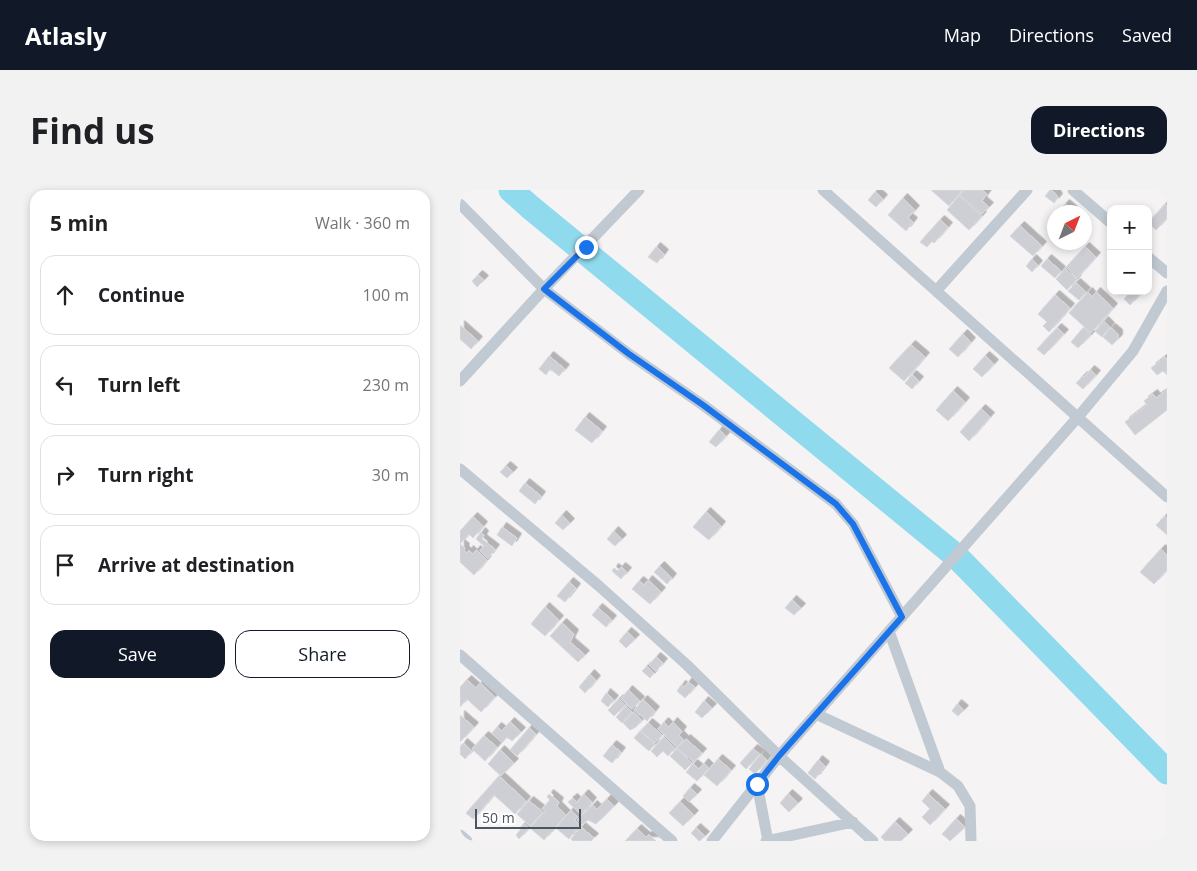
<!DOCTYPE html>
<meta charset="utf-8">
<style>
:root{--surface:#fff;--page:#f2f2f2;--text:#202124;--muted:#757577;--line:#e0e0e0;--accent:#111827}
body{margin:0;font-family:"Open Sans",sans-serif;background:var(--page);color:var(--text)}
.controls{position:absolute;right:15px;top:15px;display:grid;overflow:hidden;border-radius:10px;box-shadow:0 2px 8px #0003}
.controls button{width:45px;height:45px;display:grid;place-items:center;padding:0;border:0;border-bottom:1px solid var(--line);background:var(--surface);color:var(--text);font:25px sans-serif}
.compass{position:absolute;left:587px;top:15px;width:45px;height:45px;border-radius:50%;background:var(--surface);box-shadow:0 2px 8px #0003;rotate:42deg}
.scale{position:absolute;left:15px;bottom:12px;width:106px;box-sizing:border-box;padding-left:5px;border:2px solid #4a5661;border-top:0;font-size:14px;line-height:18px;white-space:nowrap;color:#4a5661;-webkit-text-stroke:4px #fff;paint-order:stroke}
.stop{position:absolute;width:15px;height:15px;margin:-11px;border:4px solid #1a73e8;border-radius:50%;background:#fff}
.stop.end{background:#1a73e8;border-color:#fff;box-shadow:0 1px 5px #0008}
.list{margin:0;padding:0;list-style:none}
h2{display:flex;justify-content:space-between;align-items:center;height:65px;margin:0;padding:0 20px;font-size:21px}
h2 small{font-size:16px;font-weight:400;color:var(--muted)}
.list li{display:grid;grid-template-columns:32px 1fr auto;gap:15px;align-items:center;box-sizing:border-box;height:80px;margin:0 10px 10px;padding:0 10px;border:1px solid var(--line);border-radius:15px}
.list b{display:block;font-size:19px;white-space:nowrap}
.list em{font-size:16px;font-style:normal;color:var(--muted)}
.actions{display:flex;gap:10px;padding:15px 20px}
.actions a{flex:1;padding:11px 0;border:1px solid var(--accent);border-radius:15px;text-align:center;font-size:18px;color:var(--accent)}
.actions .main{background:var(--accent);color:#fff}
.icon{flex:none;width:28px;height:28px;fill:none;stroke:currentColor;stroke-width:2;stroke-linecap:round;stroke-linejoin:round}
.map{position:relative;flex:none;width:707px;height:651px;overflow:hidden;border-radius:15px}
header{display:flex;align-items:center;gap:30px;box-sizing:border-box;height:70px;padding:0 25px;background:var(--accent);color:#fff}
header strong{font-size:24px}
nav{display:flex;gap:28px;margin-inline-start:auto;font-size:18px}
.intro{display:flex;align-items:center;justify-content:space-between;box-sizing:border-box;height:120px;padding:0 30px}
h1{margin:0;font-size:35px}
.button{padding:12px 22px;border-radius:15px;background:var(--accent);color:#fff;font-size:18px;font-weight:700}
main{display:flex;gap:30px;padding:0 30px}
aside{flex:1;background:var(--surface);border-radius:15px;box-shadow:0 2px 8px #0003}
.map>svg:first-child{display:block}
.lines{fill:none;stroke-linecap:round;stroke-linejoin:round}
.river{stroke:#90daee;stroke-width:25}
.building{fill:#cdcfd5;stroke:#d7d9de;filter:url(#shadow)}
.minor{stroke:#c1cad2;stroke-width:11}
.route{stroke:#1a73e8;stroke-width:6}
</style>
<header>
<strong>Atlasly</strong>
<nav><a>Map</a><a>Directions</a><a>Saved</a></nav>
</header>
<div class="intro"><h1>Find us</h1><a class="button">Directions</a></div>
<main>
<aside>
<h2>5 min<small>Walk · 360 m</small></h2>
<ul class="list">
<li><svg class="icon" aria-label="ahead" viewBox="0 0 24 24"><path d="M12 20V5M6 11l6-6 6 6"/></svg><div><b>Continue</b></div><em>100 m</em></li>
<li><svg class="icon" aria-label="left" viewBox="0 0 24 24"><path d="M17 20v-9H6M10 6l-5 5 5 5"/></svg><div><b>Turn left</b></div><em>230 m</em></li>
<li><svg class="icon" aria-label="right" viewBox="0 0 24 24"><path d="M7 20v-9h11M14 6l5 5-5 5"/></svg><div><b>Turn right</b></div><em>30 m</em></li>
<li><svg class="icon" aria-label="arrive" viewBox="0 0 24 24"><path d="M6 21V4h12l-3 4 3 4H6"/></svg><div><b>Arrive at destination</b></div></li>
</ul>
<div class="actions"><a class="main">Save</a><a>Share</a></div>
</aside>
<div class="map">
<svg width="707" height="651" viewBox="0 0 707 651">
<defs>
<filter id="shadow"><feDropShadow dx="4.5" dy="-4.5" stdDeviation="0" flood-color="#0004"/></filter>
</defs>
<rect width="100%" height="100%" fill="#f5f3f3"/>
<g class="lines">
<path class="river" d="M 51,0 L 70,17 L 496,366 L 707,582"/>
</g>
<path class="building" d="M 471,0 L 502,0 L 489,16 Z
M 504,0 L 522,0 L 527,4 L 522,11 L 529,17 L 522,24 L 500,5 Z
M 590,0 L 595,3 L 598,8 L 594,13 L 585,6 Z
M 415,2 L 423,9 L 416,17 L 408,10 Z
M 499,6 L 522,26 L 509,40 L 487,20 Z
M 443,8 L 455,20 L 448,28 L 453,32 L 446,41 L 428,25 Z
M 605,14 L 613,21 L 611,22 L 598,22 Z
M 705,14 L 707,16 L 707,28 L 696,40 L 688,33 Z
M 480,30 L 488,37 L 474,53 L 472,51 L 467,57 L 460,52 Z
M 560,36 L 582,56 L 573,66 L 550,46 Z
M 196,57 L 204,64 L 197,73 L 188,67 Z
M 625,57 L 636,67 L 617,88 L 606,77 Z
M 572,69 L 578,75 L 572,82 L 566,76 Z
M 587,69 L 601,81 L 595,88 L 581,76 Z
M 605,79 L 617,89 L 607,100 L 596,89 Z
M 18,85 L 24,90 L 17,97 L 12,91 Z
M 616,93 L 626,102 L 619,110 L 608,101 Z
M 671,101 L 677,101 L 680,104 L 670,115 L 664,109 Z
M 628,102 L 632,107 L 636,102 L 653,118 L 631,143 L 609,123 Z
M 595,105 L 610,118 L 589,142 L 583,136 L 587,132 L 578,124 Z
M 644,131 L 650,137 L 642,147 L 635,141 Z
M 0,135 L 18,151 L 11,159 L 0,149 Z
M 597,138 L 604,144 L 584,165 L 577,159 Z
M 623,138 L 631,145 L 618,158 L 611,152 Z
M 651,138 L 658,144 L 658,149 L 652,155 L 643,147 Z
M 503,144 L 511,152 L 498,167 L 489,159 Z
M 451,155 L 465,167 L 444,191 L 429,178 Z
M 89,166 L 105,179 L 99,186 L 90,179 L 86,185 L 79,179 Z
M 525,166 L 534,174 L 522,187 L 513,179 Z
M 705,167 L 707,170 L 707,185 L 703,181 L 697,185 L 691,178 Z
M 630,180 L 636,185 L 623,199 L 616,193 L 623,186 L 624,187 Z
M 452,185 L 459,191 L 452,199 L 445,193 Z
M 707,200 L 707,220 L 675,245 L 665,232 L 687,215 L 684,211 L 693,204 L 696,208 Z
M 493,201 L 505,212 L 488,231 L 476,220 Z
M 521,219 L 530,227 L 509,251 L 500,242 Z
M 125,227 L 142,241 L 132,253 L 115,240 Z
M 259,240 L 266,246 L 256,257 L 249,252 Z
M 46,276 L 53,282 L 47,288 L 40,282 Z
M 65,293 L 81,306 L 75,314 L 59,301 Z
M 246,322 L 261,336 L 249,350 L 233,337 Z
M 102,325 L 110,333 L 103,340 L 95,333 Z
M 705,326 L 707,328 L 707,345 L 696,335 Z
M 13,327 L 23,336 L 13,348 L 9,344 L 0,354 L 5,358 L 4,360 L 7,363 L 9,360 L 13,364 L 16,360 L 27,370 L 14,385 L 0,372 L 0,341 Z
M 42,337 L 57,348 L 52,356 L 37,345 Z
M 154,341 L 162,349 L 155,356 L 147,349 Z
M 21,342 L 24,345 L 22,349 L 35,359 L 28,368 L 20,361 L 24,356 L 16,349 Z
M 701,359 L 707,365 L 707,380 L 694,394 L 680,382 Z
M 200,376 L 212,388 L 207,394 L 194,382 Z
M 161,377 L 167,382 L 161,389 L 152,381 L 154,378 L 158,381 Z
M 188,390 L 201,402 L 190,414 L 172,399 L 179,391 L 184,395 Z
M 109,392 L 116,398 L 105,412 L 97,406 Z
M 332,410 L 341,418 L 334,425 L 325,418 Z
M 85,417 L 99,430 L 85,446 L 71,434 Z
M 138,418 L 152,430 L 146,437 L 132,425 Z
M 102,433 L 114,444 L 110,452 L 125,465 L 118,472 L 90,446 Z
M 167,442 L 175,449 L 166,458 L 159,451 Z
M 196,467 L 203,473 L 196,481 L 189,475 Z
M 187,476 L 194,483 L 190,488 L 182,481 Z
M 130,484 L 136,490 L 125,503 L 119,497 Z
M 7,490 L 16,498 L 20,493 L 35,507 L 21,522 L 7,509 L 0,517 L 0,497 Z
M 228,492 L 235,497 L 225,508 L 217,501 L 221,495 L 224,497 Z
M 168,500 L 180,511 L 172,519 L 161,509 Z
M 146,503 L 154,510 L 148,517 L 141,511 Z
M 159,509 L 165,515 L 154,526 L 148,520 Z
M 183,510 L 195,521 L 187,531 L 174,520 Z
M 244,511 L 252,518 L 242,528 L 235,522 Z
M 497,514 L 504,520 L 498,526 L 492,521 Z
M 166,516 L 172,522 L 162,533 L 156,527 Z
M 173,522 L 182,530 L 176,537 L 170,540 L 163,533 Z
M 0,525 L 14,537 L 0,552 Z
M 50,532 L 61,542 L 52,551 L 47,547 L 42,553 L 32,543 L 37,537 L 42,541 Z
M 204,532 L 209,537 L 213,532 L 222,541 L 219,545 L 224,550 L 217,557 L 198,539 Z
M 188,533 L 202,545 L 195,553 L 181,541 Z
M 69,538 L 76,544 L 57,566 L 50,560 Z
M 180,541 L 195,554 L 189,561 L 174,548 Z
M 24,546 L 37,557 L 25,571 L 12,559 Z
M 204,547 L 215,558 L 208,566 L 203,561 L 197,567 L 191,561 Z
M 226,549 L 242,563 L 234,572 L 217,558 Z
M 3,553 L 12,561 L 5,569 L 0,564 L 0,557 Z
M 152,555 L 161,562 L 152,573 L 143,566 Z
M 217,559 L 232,573 L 225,580 L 210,566 Z
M 293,559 L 300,564 L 286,579 L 280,573 Z
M 40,560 L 54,573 L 41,586 L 28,574 Z
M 301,564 L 307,570 L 295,584 L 289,579 Z
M 258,569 L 271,580 L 257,596 L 244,585 Z
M 358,570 L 365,576 L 355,589 L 348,583 Z
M 244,573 L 249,578 L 237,591 L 226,582 L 233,574 L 239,579 Z
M 39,586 L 66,611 L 55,624 L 34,605 L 13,629 L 6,623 Z
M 230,598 L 237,604 L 229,612 L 223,606 Z
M 89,604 L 99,612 L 97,616 L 106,625 L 84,650 L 70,638 L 85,621 L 82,619 L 90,610 L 87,607 Z
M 124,604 L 132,612 L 121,625 L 108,612 L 113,608 L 117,612 Z
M 328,604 L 338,613 L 329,622 L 320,613 Z
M 468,604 L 485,619 L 470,635 L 462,627 L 470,619 L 462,611 Z
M 147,609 L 154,616 L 136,634 L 128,630 L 122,635 L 117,630 L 133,615 L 137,619 Z
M 69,611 L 83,622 L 70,636 L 57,624 Z
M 220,612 L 234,625 L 223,636 L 209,623 Z
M 111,620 L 118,627 L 115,630 L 120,635 L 109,649 L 96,638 Z
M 496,629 L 505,637 L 490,651 L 482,644 Z
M 435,632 L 448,644 L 441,651 L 425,651 L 421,647 Z
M 64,633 L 69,638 L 59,649 L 56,645 L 61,639 L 60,638 Z
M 121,637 L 134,648 L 131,651 L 113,651 L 111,649 Z
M 236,638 L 245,646 L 240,651 L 239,651 L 231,643 Z
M 177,639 L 186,647 L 189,645 L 196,651 L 165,651 Z"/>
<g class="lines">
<path class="minor" d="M 363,0 L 707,307
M 613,0 L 651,33
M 0,14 L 84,99 L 169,164 L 243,215 L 376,314 L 393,334 L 442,427
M 688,67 L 707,83
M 476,101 L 567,0
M 0,191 L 84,99 L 179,0
M 0,279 L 139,396 L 227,475 L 319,566 L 413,651
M 429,441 L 480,582 L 498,596 L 510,616 L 511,651
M 0,465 L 212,651
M 356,524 L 480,582
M 297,594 L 308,651
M 0,645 L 7,651
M 252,651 L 319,566 L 618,227 L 673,161 L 707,101
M 306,651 L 393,632"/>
</g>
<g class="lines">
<path class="route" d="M 126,57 L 84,99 L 169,164 L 243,215 L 376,314 L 393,334 L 442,427 L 319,566 L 297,594"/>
</g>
</svg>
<div class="controls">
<button>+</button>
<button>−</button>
</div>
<svg class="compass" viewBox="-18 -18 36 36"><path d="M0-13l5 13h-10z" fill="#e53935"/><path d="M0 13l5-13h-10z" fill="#757577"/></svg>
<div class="scale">50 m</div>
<div class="stop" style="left:297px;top:594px"></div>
<div class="stop end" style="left:126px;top:57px"></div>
</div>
</main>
